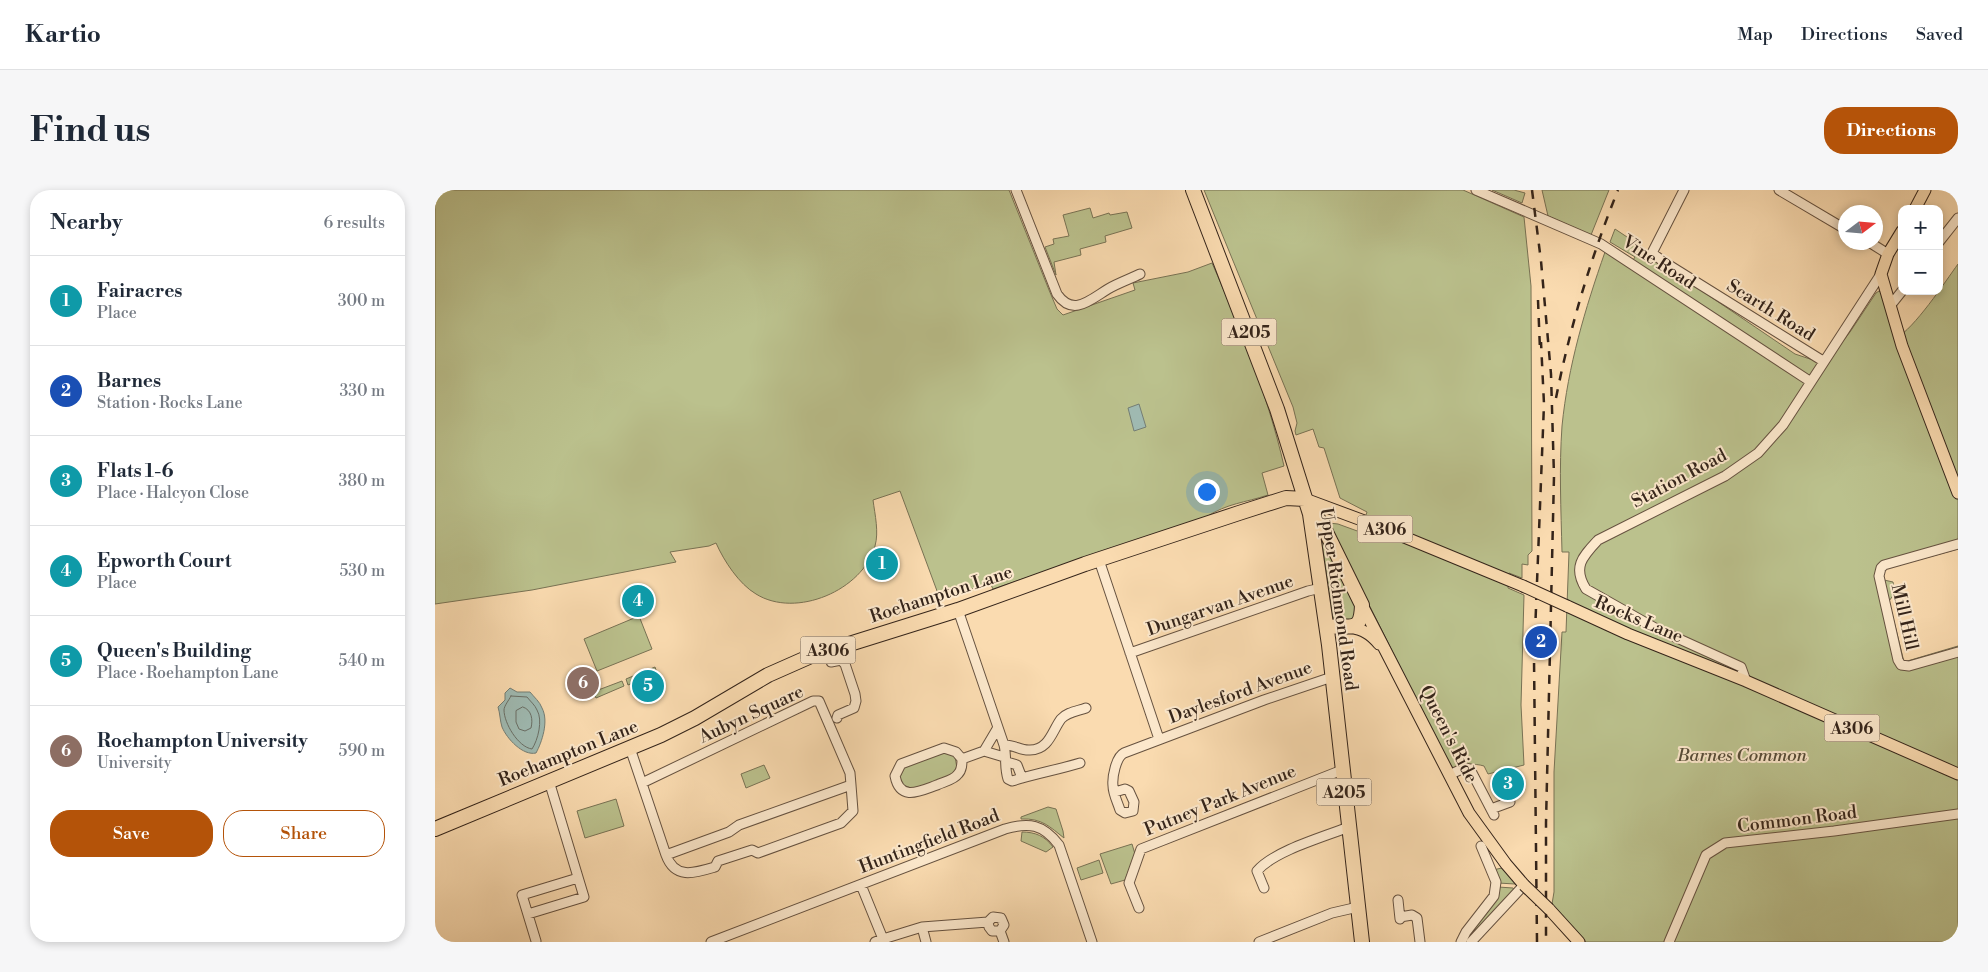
<!DOCTYPE html>
<meta charset="utf-8">
<style>
:root{--surface:#fff;--page:#f6f6f7;--text:#1f2937;--muted:#747a83;--line:#e0e1e3;--accent:#b45309}
body{margin:0;font-family:"Libre Bodoni",serif;background:var(--page);color:var(--text)}
.controls{position:absolute;right:15px;top:15px;display:grid;overflow:hidden;border-radius:10px;box-shadow:0 2px 8px #0003}
.controls button{width:45px;height:45px;display:grid;place-items:center;padding:0;border:0;border-bottom:1px solid var(--line);background:var(--surface);color:var(--text);font:25px sans-serif}
.compass{position:absolute;left:1403px;top:15px;width:45px;height:45px;border-radius:50%;background:var(--surface);box-shadow:0 2px 8px #0003;rotate:74deg}
.you{position:absolute;left:771px;top:301px;width:18px;height:18px;margin:-12px;border:4px solid #fff;border-radius:50%;background:#1a73e8;box-shadow:0 0 0 8px #1a73e833}
.badge{display:grid;place-items:center;width:32px;height:32px;border-radius:50%;background:var(--accent);color:#fff;font-size:16px;font-weight:700}
.pin{position:absolute;translate:-50% -50%;border:2px solid #fff;box-shadow:0 1px 5px #0006}
.list{margin:0;padding:0;list-style:none}
h2{display:flex;justify-content:space-between;align-items:center;height:65px;margin:0;padding:0 20px;font-size:21px}
h2 small{font-size:16px;font-weight:400;color:var(--muted)}
.list li{display:grid;grid-template-columns:32px 1fr auto;gap:15px;align-items:center;box-sizing:border-box;height:90px;padding:0 20px;border-top:1px solid var(--line)}
.list b{display:block;font-size:19px;white-space:nowrap}
.list p{margin:0;font-size:16px;white-space:nowrap;color:var(--muted)}
.list em{font-size:16px;font-style:normal;color:var(--muted)}
.actions{display:flex;gap:10px;padding:15px 20px}
.actions a{flex:1;padding:11px 0;border:1px solid var(--accent);border-radius:20px;text-align:center;font-size:18px;color:var(--accent)}
.actions .main{background:var(--accent);color:#fff}
.map{position:relative;flex:none;width:1523px;height:752px;overflow:hidden;border-radius:20px}
header{display:flex;align-items:center;gap:30px;box-sizing:border-box;height:70px;padding:0 25px;background:var(--surface);border-bottom:1px solid var(--line)}
header strong{font-size:24px}
nav{display:flex;gap:28px;margin-inline-start:auto;font-size:18px}
.intro{display:flex;align-items:center;justify-content:space-between;box-sizing:border-box;height:120px;padding:0 30px}
h1{margin:0;font-size:35px}
.button{padding:12px 22px;border-radius:20px;background:var(--accent);color:#fff;font-size:18px;font-weight:700}
main{display:flex;gap:30px;padding:0 30px}
aside{flex:1;background:var(--surface);border-radius:20px;box-shadow:0 2px 8px #0003}
.map>svg:first-child{display:block}
.green{fill:#bbc18d;stroke:#787254}
.water{fill:#9fbab2;stroke:#747e75}
.lines{fill:none;stroke-linecap:round;stroke-linejoin:round}
.shore{stroke:#6a6f66;stroke-width:1}
.minor-casing{stroke:#665240;stroke-width:11}
.major-casing{stroke:#34241a;stroke-width:13}
.highway-casing{stroke:#34241a;stroke-width:16}
.minor{stroke:#fce8cc;stroke-width:9}
.major{stroke:#fadbb0;stroke-width:11}
.highway{stroke:#fadbb0;stroke-width:14}
.rail{stroke:#34241a;stroke-width:2.5;stroke-dasharray:9 9;stroke-linecap:butt}
.major-bridge-casing{stroke:#34241a;stroke-width:13;stroke-linecap:butt}
.major-bridge{stroke:#fadbb0;stroke-width:11}
.labels{text-anchor:middle;stroke-width:4;stroke-linejoin:round;paint-order:stroke}
.shield{fill:#fce8cc;stroke:#705f4f;stroke-width:1}
.shield-label{font-size:16px;font-weight:bold;fill:#34241a}
.street-label{font-size:18px;fill:#34241a;stroke:#fce8cc}
.park-label{font-size:18px;font-style:italic;fill:#564b37;stroke:#fce8cc}
</style>
<header>
<strong>Kartio</strong>
<nav><a>Map</a><a>Directions</a><a>Saved</a></nav>
</header>
<div class="intro"><h1>Find us</h1><a class="button">Directions</a></div>
<main>
<aside>
<h2>Nearby<small>6 results</small></h2>
<ul class="list">
<li><span class="badge" style="background:#0f9aa8">1</span><div><b>Fairacres</b><p>Place</p></div><em>300 m</em></li>
<li><span class="badge" style="background:#1a4fb4">2</span><div><b>Barnes</b><p>Station · Rocks Lane</p></div><em>330 m</em></li>
<li><span class="badge" style="background:#0f9aa8">3</span><div><b>Flats 1-6</b><p>Place · Halcyon Close</p></div><em>380 m</em></li>
<li><span class="badge" style="background:#0f9aa8">4</span><div><b>Epworth Court</b><p>Place</p></div><em>530 m</em></li>
<li><span class="badge" style="background:#0f9aa8">5</span><div><b>Queen's Building</b><p>Place · Roehampton Lane</p></div><em>540 m</em></li>
<li><span class="badge" style="background:#8d6e63">6</span><div><b>Roehampton University</b><p>University</p></div><em>590 m</em></li>
</ul>
<div class="actions"><a class="main">Save</a><a>Share</a></div>
</aside>
<div class="map">
<svg width="1523" height="752" viewBox="0 0 1523 752">
<rect width="100%" height="100%" fill="#fadbb0"/>
<filter id="stains"><feTurbulence type="fractalNoise" baseFrequency=".004" numOctaves="4"/><feColorMatrix values="0 0 0 0 .2 0 0 0 0 .09 0 0 0 0 .02 0 0 0 .5 -.17"/></filter>
<radialGradient id="worn" r=".72"><stop offset=".6" stop-color="#630" stop-opacity="0"/><stop offset="1" stop-color="#630" stop-opacity=".3"/></radialGradient>
<path class="green" d="M 0,0 L 574,0 L 614,100 L 622,119 L 628,125 L 700,100 L 698,93 L 753,82 L 777,73 C 806,139 833,206 849,276 L 827,283 L 833,305 C 809,313 793,313 771,327 L 558,399 L 555,393 L 505,409 L 465,301 L 438,310 C 440,325 444,342 440,356 C 428,400 361,429 321,404 C 304,394 289,371 281,353 L 274,356 L 235,362 L 241,372 L 97,400 L 0,414 Z
M 769,0 L 1028,0 L 1089,27 L 1096,96 L 1097,361 L 1093,365 L 1093,375 L 1087,374 L 1087,388 L 1074,383 L 1073,398 L 1089,405 L 1086,515 L 1089,575 L 1053,584 L 1049,576 C 1039,573 1028,574 1018,578 L 1011,568 L 894,335 L 894,333 L 903,334 L 925,342 L 932,322 L 905,308 L 889,258 L 884,257 L 878,239 L 861,245 L 860,241 L 862,233 L 858,217 Z
M 1057,0 L 1079,0 L 1090,3 L 1087,13 Z
M 1107,0 L 1174,0 L 1156,45 L 1113,26 Z
M 655,18 L 658,28 L 674,23 L 675,25 L 692,22 L 697,38 L 670,46 L 671,52 L 645,59 L 646,65 L 619,72 L 621,85 L 610,57 L 619,54 L 618,49 L 634,46 L 628,25 Z
M 1180,39 L 1210,59 L 1217,67 L 1360,164 L 1390,174 L 1415,142 L 1441,103 L 1444,101 L 1447,104 L 1461,148 C 1479,139 1510,92 1523,74 L 1523,359 L 1450,379 L 1448,385 L 1449,390 L 1458,392 L 1460,403 L 1454,411 L 1469,472 L 1523,456 L 1523,752 L 1151,752 L 1117,714 L 1119,702 L 1119,582 L 1127,442 L 1131,442 L 1134,362 L 1127,362 C 1126,320 1124,278 1127,236 C 1133,176 1150,119 1170,62 L 1194,76 L 1200,67 L 1175,52 Z
M 886,347 L 923,415 L 918,430 L 900,431 L 898,427 Z
M 204,426 L 217,459 L 162,481 L 149,449 Z
M 220,477 L 222,483 L 193,495 L 191,489 Z
M 187,491 L 189,496 L 161,508 L 158,502 Z
M 506,561 L 515,563 L 520,567 L 522,578 L 516,586 L 479,599 L 468,595 L 464,585 L 466,579 Z
M 329,575 L 335,588 L 311,598 L 306,584 Z
M 181,609 L 189,636 L 150,648 L 142,621 Z
M 613,617 L 621,619 L 628,641 L 629,648 C 615,637 607,628 586,629 L 586,627 Z
M 587,642 C 600,642 610,646 618,657 L 611,662 L 586,651 Z
M 697,654 L 700,664 L 690,690 L 676,694 L 665,664 Z
M 664,670 L 668,683 L 646,690 L 642,678 Z
M 1071,677 L 1086,694 L 1083,697 L 1080,694 L 1063,693 L 1058,680 Z
M 1063,697 L 1078,698 L 1080,701 L 1033,752 L 1029,752 Z"/>
<path class="water" d="M 704,214 L 711,237 L 699,241 L 693,218 Z
M 75,498 L 82,502 L 95,502 C 99,507 105,512 107,518 C 114,531 107,552 101,563 C 88,566 72,549 67,537 C 65,531 65,523 63,517 L 70,510 L 70,503 Z"/>
<g class="lines">
<path class="shore" d="M 76,506 L 92,507 C 95,511 100,515 102,520 C 108,530 103,550 97,559 C 83,557 69,533 69,520 C 69,516 74,510 76,506 Z
M 88,517 C 97,520 98,530 96,538 L 90,541 L 84,539 L 81,532 L 81,521 Z"/>
<defs>
<path id="minor" d="M 581,0 L 622,104 C 638,127 655,110 673,99 C 683,93 695,89 705,84
M 1041,0 L 1166,54 L 1376,192
M 1249,0 L 1217,63 L 1229,72 L 1388,171
M 1344,0 L 1410,39
M 1434,52 L 1453,64
M 1504,52 L 1523,28
M 1455,116 L 1467,101
M 1523,354 L 1449,375 L 1446,378 L 1444,386 L 1463,470 L 1466,475 L 1474,476 L 1523,462
M 664,370 L 724,549
M 523,420 L 569,555 C 572,567 569,577 573,589 L 577,591 C 599,584 622,580 645,573
M 391,461 L 396,472 L 406,470 L 410,474 L 420,504 L 421,511 L 419,518 L 403,525 L 402,528
M 695,463 L 873,401 L 886,398
M 1311,491 L 1306,477 L 1220,438 L 1151,399 C 1137,377 1148,366 1163,350 L 1290,286 L 1323,263 L 1348,235 L 1446,84
M 569,555 C 578,554 586,561 595,560 C 614,560 617,541 626,529 C 632,522 643,521 651,518
M 195,558 L 231,665
M 509,558 L 521,562 L 527,569 C 527,574 527,580 523,584 C 519,590 508,592 502,595 C 485,601 465,612 460,586 L 466,574 Z
M 549,561 L 562,539
M 527,569 L 549,561 L 569,567
M 572,572 L 582,575 L 587,588
M 1014,585 L 1029,578 L 1035,579 L 1059,625
M 207,593 L 378,511 L 384,511 L 415,583 L 416,595
M 416,595 L 418,621 L 406,633 L 323,663 L 317,660 L 283,671 L 280,677 C 260,683 240,690 231,665 L 294,642 L 304,635 Z
M 680,602 L 690,599 L 694,601 L 699,612 L 698,621 L 690,623 L 685,620 C 683,613 678,604 678,596 C 677,587 681,567 689,563 L 829,510 L 897,487
M 1056,619 L 1075,612
M 426,695 L 448,749 L 440,752
M 829,698 L 822,681 C 839,661 888,647 914,637
M 963,710 L 965,729
M 704,718 L 694,693 L 706,659 L 907,580
M 93,724 L 149,707 L 114,591
M 965,727 L 977,725 L 982,728 L 985,752
M 553,732 L 558,727 L 566,728 L 569,735 L 565,741
M 553,732 L 554,737 L 557,741 L 565,741
M 487,737 L 491,752
M 565,741 L 569,752
M 448,749 L 487,737 L 553,732
M 101,751 L 87,705 L 143,688
M 276,752 L 570,639 C 594,632 608,634 624,655 L 657,752
M 824,752 L 897,723 L 923,717
M 1026,752 L 1031,742 L 1059,706 L 1061,692 L 1046,656
M 1036,752 L 1089,695
M 1234,752 L 1271,665 L 1290,653 L 1399,641 L 1523,624"/>
<path id="major" d="M 1480,19 L 1490,0
M 1467,41 L 1453,64 L 1446,84 L 1467,156 L 1523,303
M 870,309 L 940,335 L 1088,396
M 927,415 L 1034,623 L 1071,674 L 1089,695
M 1132,416 L 1193,444 L 1311,491 L 1523,584
M 915,437 C 928,440 935,443 944,454
M 1114,719 L 1144,752"/>
<path id="highway" d="M 758,0 L 842,219 L 875,324 L 894,455 L 927,752
M 875,315 L 891,342 L 927,415 C 926,445 915,434 892,437
M 0,639 L 226,545 L 260,528 L 333,485 L 376,466 L 523,420 L 650,374 L 804,323 L 851,308 L 870,309"/>
</defs>
<use href="#minor" class="minor-casing"/>
<use href="#major" class="major-casing"/>
<use href="#highway" class="highway-casing"/>
<use href="#minor" class="minor"/>
<use href="#major" class="major"/>
<use href="#highway" class="highway"/>
<path class="rail" d="M 1097,0 L 1106,71 L 1116,184 L 1119,286 L 1111,633 L 1111,752
M 1103,110 L 1105,160
M 1121,208 C 1135,137 1156,67 1183,0
M 1102,752 L 1099,469 L 1109,214 L 1106,152"/>
<defs>
<path id="major-bridge" d="M 1088,396 L 1132,416
M 1089,695 L 1114,719"/>
</defs>
<use href="#major-bridge" class="major-bridge-casing"/>
<use href="#major-bridge" class="major-bridge"/>
</g>
<g class="labels">
<g class="shield">
<rect x="786.5" y="128.5" width="55" height="27" rx="4"/>
<rect x="922.5" y="325.5" width="55" height="27" rx="4"/>
<rect x="365.5" y="446.5" width="55" height="27" rx="4"/>
<rect x="1389.5" y="524.5" width="55" height="27" rx="4"/>
<rect x="881.5" y="588.5" width="55" height="27" rx="4"/>
</g>
<g class="shield-label">
<text x="814" y="148">A205</text>
<text x="950" y="345">A306</text>
<text x="393" y="466">A306</text>
<text x="1417" y="544">A306</text>
<text x="909" y="608">A205</text>
</g>
<g class="street-label">
<text transform="translate(1224 72) rotate(33)" y="6">Vine Road</text>
<text transform="translate(1336 120) rotate(32)" y="6">Scarth Road</text>
<text transform="translate(1244 288) rotate(-28)" y="6">Station Road</text>
<text transform="translate(506 404) rotate(-18)" y="6">Roehampton Lane</text>
<text transform="translate(904 409) rotate(82)" y="6">Upper Richmond Road</text>
<text transform="translate(785 415) rotate(-19)" y="6">Dungarvan Avenue</text>
<text transform="translate(1470 427) rotate(77)" y="6">Mill Hill</text>
<text transform="translate(1204 429) rotate(23)" y="6">Rocks Lane</text>
<text transform="translate(805 502) rotate(-20)" y="6">Daylesford Avenue</text>
<text transform="translate(316 524) rotate(-25)" y="6">Aubyn Square</text>
<text transform="translate(1014 544) rotate(63)" y="6">Queen's Ride</text>
<text transform="translate(133 563) rotate(-22)" y="6">Roehampton Lane</text>
<text transform="translate(785 610) rotate(-22)" y="6">Putney Park Avenue</text>
<text transform="translate(1362 629) rotate(-7)" y="6">Common Road</text>
<text transform="translate(494 651) rotate(-21)" y="6">Huntingfield Road</text>
</g>
<g class="park-label">
<text x="1307" y="571">Barnes Common</text>
</g>
</g>
<rect width="100%" height="100%" filter="url(#stains)"/>
<rect width="100%" height="100%" fill="url(#worn)"/>
</svg>
<div class="controls">
<button>+</button>
<button>−</button>
</div>
<svg class="compass" viewBox="-18 -18 36 36"><path d="M0-13l5 13h-10z" fill="#e53935"/><path d="M0 13l5-13h-10z" fill="#747a83"/></svg>
<div class="you"></div>
<div class="pin badge" style="left:447px;top:374px;background:#0f9aa8">1</div>
<div class="pin badge" style="left:1106px;top:452px;background:#1a4fb4">2</div>
<div class="pin badge" style="left:1073px;top:594px;background:#0f9aa8">3</div>
<div class="pin badge" style="left:203px;top:411px;background:#0f9aa8">4</div>
<div class="pin badge" style="left:213px;top:496px;background:#0f9aa8">5</div>
<div class="pin badge" style="left:148px;top:493px;background:#8d6e63">6</div>
</div>
</main>
